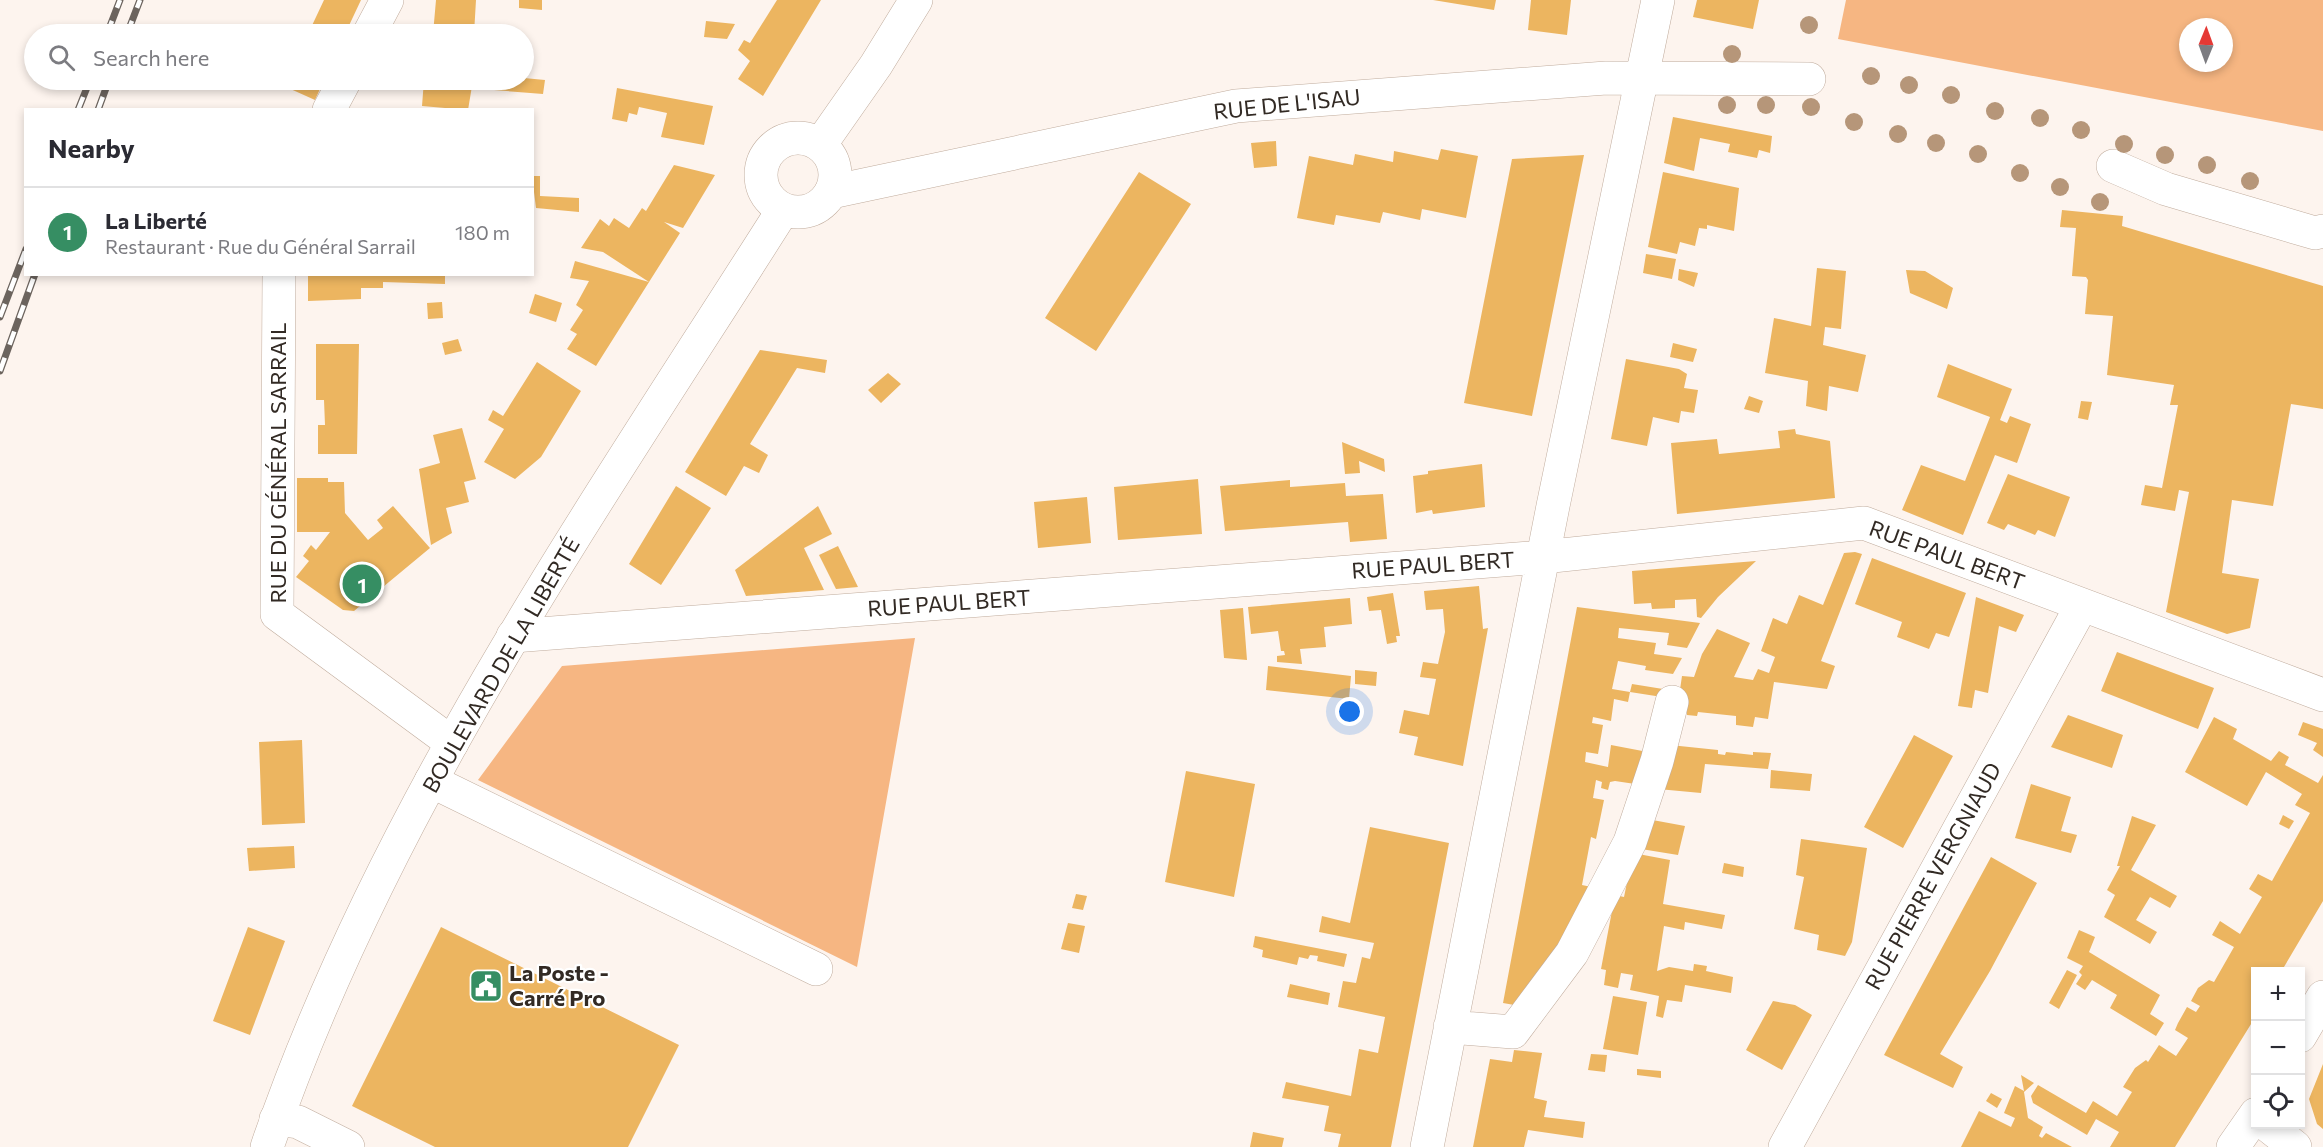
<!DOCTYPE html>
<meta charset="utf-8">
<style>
:root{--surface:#fff;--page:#f7f7f7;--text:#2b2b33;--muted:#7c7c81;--line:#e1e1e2;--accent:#368e63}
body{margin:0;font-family:Commissioner,sans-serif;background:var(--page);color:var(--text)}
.controls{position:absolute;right:18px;bottom:18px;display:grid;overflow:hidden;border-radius:0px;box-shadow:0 3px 9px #0003}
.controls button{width:54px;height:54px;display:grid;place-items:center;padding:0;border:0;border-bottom:2px solid var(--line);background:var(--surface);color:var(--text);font:30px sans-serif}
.compass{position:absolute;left:2179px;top:18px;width:54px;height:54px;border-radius:50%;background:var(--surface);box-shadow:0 3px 9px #0003;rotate:1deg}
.you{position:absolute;left:1350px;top:712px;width:21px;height:21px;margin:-15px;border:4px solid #fff;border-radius:50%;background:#1a73e8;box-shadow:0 0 0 9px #1a73e833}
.badge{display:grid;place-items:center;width:39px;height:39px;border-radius:50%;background:var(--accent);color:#fff;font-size:20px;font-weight:700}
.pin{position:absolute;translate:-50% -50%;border:3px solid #fff;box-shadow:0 2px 6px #0006}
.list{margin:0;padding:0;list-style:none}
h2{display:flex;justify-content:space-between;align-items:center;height:78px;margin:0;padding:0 24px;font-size:26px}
h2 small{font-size:20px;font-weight:400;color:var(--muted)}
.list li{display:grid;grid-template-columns:39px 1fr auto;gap:18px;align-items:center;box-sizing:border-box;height:90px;padding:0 24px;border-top:2px solid var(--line)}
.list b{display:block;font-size:22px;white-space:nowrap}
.list p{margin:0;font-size:20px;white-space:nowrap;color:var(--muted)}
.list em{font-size:20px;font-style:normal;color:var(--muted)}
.icon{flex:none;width:33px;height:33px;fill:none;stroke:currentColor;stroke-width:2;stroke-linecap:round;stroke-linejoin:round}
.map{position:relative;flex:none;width:2323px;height:1147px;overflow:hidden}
.search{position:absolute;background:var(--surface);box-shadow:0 3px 9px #0003;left:24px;top:24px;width:510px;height:66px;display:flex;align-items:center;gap:15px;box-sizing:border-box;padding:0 21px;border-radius:33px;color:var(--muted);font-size:22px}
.panel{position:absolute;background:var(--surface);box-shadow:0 3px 9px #0003;left:24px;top:108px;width:510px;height:168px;border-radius:0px}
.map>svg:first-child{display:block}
.green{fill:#f6b682;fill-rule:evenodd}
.building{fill:#ecb560}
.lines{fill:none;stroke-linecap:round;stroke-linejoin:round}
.minor-casing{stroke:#c0ac9d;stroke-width:34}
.major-casing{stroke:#c0ac9d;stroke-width:34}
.minor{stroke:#fff;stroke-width:33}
.major{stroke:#fff;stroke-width:33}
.rail-casing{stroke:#6c645e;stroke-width:7}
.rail{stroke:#fff;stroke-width:4.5;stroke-dasharray:14;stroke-linecap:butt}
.tree{fill:#b69679}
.labels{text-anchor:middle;stroke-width:4.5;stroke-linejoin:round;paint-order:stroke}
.street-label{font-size:22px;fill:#322a24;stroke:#fff}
.poi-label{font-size:22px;font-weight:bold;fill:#322a24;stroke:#fff;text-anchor:start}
</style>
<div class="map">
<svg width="2323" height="1147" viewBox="0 0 2323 1147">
<rect width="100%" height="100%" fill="#fdf4ee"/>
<path class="green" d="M 1846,0 L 2323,0 L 2323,131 L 1838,39 ZM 2188,27 L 2224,27 L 2224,63 L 2188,63 Z
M 915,638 L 857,967 L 478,780 L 562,666 Z"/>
<path class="building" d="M 324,0 L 361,0 L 345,34 L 308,34 Z
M 436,0 L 476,0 L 474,34 L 433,34 Z
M 519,0 L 542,0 L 542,10 L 519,8 Z
M 777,0 L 821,0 L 763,96 L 738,79 L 750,61 L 738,50 L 744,40 L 750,43 Z
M 1433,0 L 1496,0 L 1494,10 Z
M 1531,0 L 1571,0 L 1567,35 L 1528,30 Z
M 1697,0 L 1759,0 L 1753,29 L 1693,17 Z
M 706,21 L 735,24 L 727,39 L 704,37 Z
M 524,78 L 545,80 L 543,94 L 494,90 L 494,80 Z
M 289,80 L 324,80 L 315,100 L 286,87 Z
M 424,80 L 473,80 L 468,110 L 422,106 Z
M 617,88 L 713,106 L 704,145 L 661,137 L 667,113 L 639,107 L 637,115 L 629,113 L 627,122 L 612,119 Z
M 1673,117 L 1772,136 L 1770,153 L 1759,150 L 1757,158 L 1728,152 L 1730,144 L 1700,138 L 1694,171 L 1664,163 Z
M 1276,141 L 1277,166 L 1254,168 L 1251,143 Z
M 1441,149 L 1478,156 L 1466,218 L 1422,209 L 1420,220 L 1383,212 L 1380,223 L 1336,215 L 1334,225 L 1297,218 L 1309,156 L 1353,165 L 1355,154 L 1393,162 L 1394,151 L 1438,160 Z
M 1584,155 L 1532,416 L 1464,403 L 1512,159 Z
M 674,165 L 715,175 L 683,228 L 664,222 L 680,233 L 596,366 L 567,349 L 577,334 L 570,330 L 583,310 L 576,305 L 589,281 L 570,278 L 575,261 L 649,282 L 603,252 L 581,248 L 600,219 L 609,226 L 614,218 L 629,228 L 642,208 L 646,211 Z
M 1139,172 L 1191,204 L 1096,351 L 1045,318 Z
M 1663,172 L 1739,188 L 1734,231 L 1707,225 L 1707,229 L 1699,228 L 1695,246 L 1680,242 L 1677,254 L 1648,247 Z
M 532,176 L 540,176 L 540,196 L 579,198 L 579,212 L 536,208 Z
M 2062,210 L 2123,216 L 2122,226 L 2323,286 L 2323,409 L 2291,404 L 2273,506 L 2232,500 L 2222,573 L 2259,579 L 2250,628 L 2227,634 L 2166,612 L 2189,492 L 2179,490 L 2175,511 L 2141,505 L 2145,485 L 2162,488 L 2178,405 L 2170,405 L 2174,385 L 2107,375 L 2113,316 L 2085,314 L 2088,280 L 2086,277 L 2072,276 L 2076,228 L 2060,227 Z
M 1646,254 L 1676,259 L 1672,279 L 1643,273 Z
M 1817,268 L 1846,271 L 1841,329 L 1825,327 L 1823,345 L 1866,355 L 1858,392 L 1829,386 L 1827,411 L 1806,406 L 1808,381 L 1765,373 L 1774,318 L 1811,326 Z
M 1679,269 L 1698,273 L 1694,287 L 1678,280 Z
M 1906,270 L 1925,271 L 1953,288 L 1947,309 L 1910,293 Z
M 308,274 L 445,274 L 445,284 L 383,282 L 383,288 L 361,288 L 361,299 L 308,301 Z
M 535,294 L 562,303 L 556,322 L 529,313 Z
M 442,302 L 443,318 L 428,319 L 427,303 Z
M 458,339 L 462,351 L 445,355 L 442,343 Z
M 1673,343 L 1697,349 L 1693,362 L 1670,357 Z
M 316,344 L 359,344 L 357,454 L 318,454 L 318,425 L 325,425 L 324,400 L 316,400 Z
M 760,350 L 827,360 L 825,373 L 797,368 L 750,444 L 768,455 L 759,473 L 744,466 L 726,496 L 685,472 Z
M 1626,359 L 1679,369 L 1687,374 L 1684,388 L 1698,390 L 1694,413 L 1681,411 L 1679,423 L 1653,417 L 1647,446 L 1611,439 Z
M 537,362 L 581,391 L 541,457 L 515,479 L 484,462 L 504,429 L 488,420 L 493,410 L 503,416 Z
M 1948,364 L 2012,389 L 2000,420 L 2007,423 L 2010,416 L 2031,424 L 2017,463 L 1995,455 L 1963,535 L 1902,510 L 1921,465 L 1965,481 L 1990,417 L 1937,397 Z
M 888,373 L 901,384 L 881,403 L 868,390 Z
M 1749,396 L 1763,401 L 1759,413 L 1744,409 Z
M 2081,401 L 2092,402 L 2088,420 L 2078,418 Z
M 462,428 L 476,479 L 464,482 L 469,502 L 446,508 L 452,533 L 431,545 L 419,469 L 440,463 L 433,435 Z
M 1795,429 L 1796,434 L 1830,441 L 1835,498 L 1677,514 L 1671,443 L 1717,439 L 1719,454 L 1780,448 L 1778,431 Z
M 1342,442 L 1384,459 L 1385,472 L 1359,461 L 1360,473 L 1345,474 Z
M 1482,464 L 1485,507 L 1433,514 L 1432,510 L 1416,513 L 1413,476 L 1428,474 L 1428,471 Z
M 2008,474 L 2070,497 L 2055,537 L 2038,530 L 2035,535 L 2008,524 L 2004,530 L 1987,523 Z
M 297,478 L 328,478 L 328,482 L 344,482 L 345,513 L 368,540 L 383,528 L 377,520 L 393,506 L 430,548 L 354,611 L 343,610 L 296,577 L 309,561 L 303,556 L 311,545 L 316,550 L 330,532 L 297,532 Z
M 1198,479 L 1202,534 L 1118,540 L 1114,487 Z
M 1290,480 L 1290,487 L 1345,483 L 1346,496 L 1383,494 L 1387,539 L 1350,542 L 1348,522 L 1225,531 L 1220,486 Z
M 676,486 L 711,508 L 661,585 L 629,564 Z
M 1087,497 L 1091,543 L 1038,548 L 1034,502 Z
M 818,506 L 832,534 L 804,548 L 824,590 L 746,596 L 735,570 Z
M 838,546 L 858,587 L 836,589 L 819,555 Z
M 1855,552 L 1862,554 L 1821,661 L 1835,666 L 1827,689 L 1774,682 L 1768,719 L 1755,717 L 1753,727 L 1736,725 L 1736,716 L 1698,712 L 1697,716 L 1687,715 L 1687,711 L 1677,710 L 1682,676 L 1694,677 L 1702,654 L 1717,629 L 1750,643 L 1734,677 L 1753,680 L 1758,669 L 1769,673 L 1775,657 L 1761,651 L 1773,618 L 1787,624 L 1799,595 L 1823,605 L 1844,553 Z
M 1872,558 L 1966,593 L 1949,637 L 1936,633 L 1929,649 L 1897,637 L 1902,622 L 1855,604 Z
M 1756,561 L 1718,597 L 1701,618 L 1697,617 L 1696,599 L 1675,600 L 1675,608 L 1652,609 L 1651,603 L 1634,604 L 1632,571 Z
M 1479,586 L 1483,629 L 1488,628 L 1463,766 L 1414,755 L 1418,737 L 1399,733 L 1404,710 L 1429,715 L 1436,679 L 1420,677 L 1423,662 L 1438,664 L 1445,632 L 1443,609 L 1426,610 L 1424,591 Z
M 1393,593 L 1400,636 L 1396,636 L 1397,642 L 1387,644 L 1381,610 L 1369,611 L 1367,597 Z
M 1976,597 L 2024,615 L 2016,632 L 1999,626 L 1988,693 L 1975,690 L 1972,708 L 1958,706 Z
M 1350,598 L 1352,624 L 1324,627 L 1326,647 L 1300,649 L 1302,664 L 1277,662 L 1277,656 L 1285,655 L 1284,651 L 1281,651 L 1278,631 L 1251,634 L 1248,607 Z
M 1577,607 L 1700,623 L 1687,648 L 1667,645 L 1669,633 L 1619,628 L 1618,638 L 1656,643 L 1654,654 L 1682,658 L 1673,674 L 1645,670 L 1646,666 L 1618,661 L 1612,689 L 1630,692 L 1632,684 L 1663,689 L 1662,697 L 1630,692 L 1628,702 L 1614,699 L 1611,721 L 1593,717 L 1592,723 L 1603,725 L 1598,754 L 1586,752 L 1585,762 L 1608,767 L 1611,745 L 1653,753 L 1642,785 L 1615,781 L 1610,782 L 1608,790 L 1601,788 L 1602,782 L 1596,780 L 1593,798 L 1604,800 L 1596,839 L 1591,837 L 1582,885 L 1596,888 L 1520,1006 L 1503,1003 Z
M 1243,608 L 1247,660 L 1224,658 L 1220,610 Z
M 2117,652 L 2214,688 L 2198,729 L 2101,691 Z
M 1268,666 L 1351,676 L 1349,699 L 1266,690 Z
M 1355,670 L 1377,672 L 1376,686 L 1355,684 Z
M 2068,715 L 2123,735 L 2112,768 L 2051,747 Z
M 2214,717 L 2237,729 L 2233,739 L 2271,761 L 2279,751 L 2289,757 L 2285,765 L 2318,783 L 2323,775 L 2323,901 L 2281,972 L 2256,972 L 2256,1016 L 2175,1147 L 2110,1147 L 2119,1132 L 2096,1119 L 2087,1135 L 2033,1103 L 2031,1096 L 2038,1085 L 2086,1113 L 2093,1101 L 2117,1116 L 2132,1092 L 2123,1087 L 2135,1068 L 2146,1060 L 2148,1062 L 2159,1045 L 2176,1056 L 2188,1038 L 2175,1030 L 2178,1023 L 2187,1007 L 2196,1012 L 2200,1006 L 2191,1001 L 2198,988 L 2209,980 L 2214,982 L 2234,947 L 2212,935 L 2220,921 L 2240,934 L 2262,897 L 2249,889 L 2258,874 L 2272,881 L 2310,813 L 2295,805 L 2302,794 L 2266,772 L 2247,806 L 2185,772 Z
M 2303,722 L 2323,729 L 2323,757 L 2313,750 L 2317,743 L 2298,735 Z
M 1914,735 L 1953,756 L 1903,848 L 1864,827 Z
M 302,740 L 305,823 L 262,825 L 259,742 Z
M 1670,745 L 1718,750 L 1718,754 L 1725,755 L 1726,752 L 1753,755 L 1753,752 L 1771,753 L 1768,769 L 1705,764 L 1701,793 L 1658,789 Z
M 1771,770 L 1812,774 L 1810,791 L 1770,788 Z
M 1186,771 L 1255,784 L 1234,897 L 1165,882 Z
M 2031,784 L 2071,797 L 2061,831 L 2077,835 L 2071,853 L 2015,838 Z
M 2283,815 L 2294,821 L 2289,829 L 2279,824 Z
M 2132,816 L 2156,825 L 2131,870 L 2177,896 L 2170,908 L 2150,897 L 2136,920 L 2157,932 L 2150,944 L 2104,917 L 2115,895 L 2107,890 L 2120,866 L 2117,866 Z
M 1647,819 L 1685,826 L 1678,855 L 1641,849 Z
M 1370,827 L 1449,843 L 1391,1147 L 1338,1147 L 1341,1134 L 1324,1131 L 1329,1106 L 1282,1098 L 1286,1082 L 1351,1096 L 1359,1049 L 1378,1053 L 1385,1017 L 1338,1007 L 1343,981 L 1356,983 L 1362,957 L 1370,959 L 1374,943 L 1319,932 L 1322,916 L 1350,923 Z
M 1801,839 L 1867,848 L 1852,942 L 1845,956 L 1817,950 L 1819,935 L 1794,929 L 1804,877 L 1796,875 Z
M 294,846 L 295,868 L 249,871 L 247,848 Z
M 1633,853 L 1670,860 L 1663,904 L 1725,915 L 1722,929 L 1685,922 L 1684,930 L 1664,926 L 1657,971 L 1669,967 L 1693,971 L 1694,964 L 1707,966 L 1706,971 L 1733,977 L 1731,993 L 1685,985 L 1682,1002 L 1667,1000 L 1663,1018 L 1656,1016 L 1659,996 L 1630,990 L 1633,975 L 1621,973 L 1618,988 L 1604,985 L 1606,970 L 1601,969 L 1615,895 L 1624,897 Z
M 1991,857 L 2037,883 L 1990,971 L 1940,1054 L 1963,1067 L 1953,1088 L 1884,1055 Z
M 1724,863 L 1744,867 L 1743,877 L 1722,873 Z
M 1076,894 L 1087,896 L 1083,910 L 1072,908 Z
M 1068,923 L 1085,926 L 1079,953 L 1061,949 Z
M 248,927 L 285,941 L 250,1035 L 213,1021 Z
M 441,927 L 679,1045 L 628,1147 L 435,1147 L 352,1106 Z
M 2079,930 L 2095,937 L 2089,952 L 2160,995 L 2150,1014 L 2164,1023 L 2156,1036 L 2110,1008 L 2117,995 L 2092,980 L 2085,990 L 2076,984 L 2082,975 L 2079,972 L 2083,966 L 2067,958 Z
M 1255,936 L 1347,954 L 1344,967 L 1317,961 L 1318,956 L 1310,955 L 1308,959 L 1299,957 L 1297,965 L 1262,957 L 1263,950 L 1253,947 Z
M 2067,970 L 2077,975 L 2059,1009 L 2049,1003 Z
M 1290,984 L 1330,993 L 1328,1005 L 1287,997 Z
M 1613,996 L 1647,1002 L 1638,1055 L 1603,1049 Z
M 1773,1001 L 1795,1005 L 1812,1015 L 1782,1070 L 1746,1050 Z
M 1514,1050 L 1542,1053 L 1534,1098 L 1547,1101 L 1544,1117 L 1585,1122 L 1583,1138 L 1528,1130 L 1524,1147 L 1473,1147 L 1490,1059 L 1512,1062 Z
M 1591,1054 L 1607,1055 L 1605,1072 L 1588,1070 Z
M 2323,1064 L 2323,1129 L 2317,1124 L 2309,1099 Z
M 1637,1069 L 1661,1071 L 1661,1078 L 1637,1075 Z
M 2021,1075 L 2034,1083 L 2024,1092 L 2028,1118 L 2043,1127 L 2039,1136 L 2042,1138 L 2046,1133 L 2072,1147 L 1961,1147 L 1979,1111 L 2011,1127 L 2015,1118 L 2004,1113 L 2015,1086 L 2024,1091 Z
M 1991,1093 L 2002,1099 L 1997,1108 L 1986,1101 Z
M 1253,1132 L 1284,1138 L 1282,1147 L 1250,1147 Z"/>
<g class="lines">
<defs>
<path id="minor" d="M 369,34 L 387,0
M 329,110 L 345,80
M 2113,166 L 2166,189 L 2315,233 L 2323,231
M 831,192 L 1236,106 L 1606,78 L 1809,79
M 279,274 L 277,614 L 452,743
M 513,636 L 1543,557 L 1864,523 L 2323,695
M 431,781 L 816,969
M 1450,1027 L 1513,1032 L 1572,953 L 1630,842 L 1657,761 L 1672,702
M 2300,1036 L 2323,997
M 276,1119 L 298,1122 L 348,1147
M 2266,1124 L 2295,1147
M 1427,1147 L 1553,506 L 1658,0
M 1785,1147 L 2082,605
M 2233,1147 L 2256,1114"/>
<path id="major" d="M761 175a37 37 0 1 1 74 0a37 37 0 1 1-74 0Z
M 820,145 L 876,65 L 916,0
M 267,1147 C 382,810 594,508 783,210"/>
</defs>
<use href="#minor" class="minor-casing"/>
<use href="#major" class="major-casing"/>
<use href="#minor" class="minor"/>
<use href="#major" class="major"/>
<defs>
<path id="rail" d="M 107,34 L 120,0
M 127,34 L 140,0
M 78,110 L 90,80
M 98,110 L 109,80
M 0,317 L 26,249
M 0,371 L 35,274"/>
</defs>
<use href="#rail" class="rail-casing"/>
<use href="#rail" class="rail"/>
</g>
<g class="tree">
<circle cx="1809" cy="25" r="9"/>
<circle cx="1732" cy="54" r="9"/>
<circle cx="1871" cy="76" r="9"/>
<circle cx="1909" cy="85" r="9"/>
<circle cx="1951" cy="95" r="9"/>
<circle cx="1727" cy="105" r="9"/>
<circle cx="1766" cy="105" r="9"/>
<circle cx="1811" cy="107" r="9"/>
<circle cx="1995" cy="111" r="9"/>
<circle cx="2040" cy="118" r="9"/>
<circle cx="1854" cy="122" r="9"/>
<circle cx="2081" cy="130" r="9"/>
<circle cx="1898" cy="134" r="9"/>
<circle cx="1936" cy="143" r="9"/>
<circle cx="2124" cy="144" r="9"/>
<circle cx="1978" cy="154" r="9"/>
<circle cx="2165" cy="155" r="9"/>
<circle cx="2207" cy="165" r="9"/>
<circle cx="2020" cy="173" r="9"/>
<circle cx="2250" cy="181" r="9"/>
<circle cx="2060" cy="187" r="9"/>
<circle cx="2100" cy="202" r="9"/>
</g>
<defs>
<symbol id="civic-square" viewBox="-11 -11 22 22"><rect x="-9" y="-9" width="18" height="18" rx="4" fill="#368e63" stroke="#fff"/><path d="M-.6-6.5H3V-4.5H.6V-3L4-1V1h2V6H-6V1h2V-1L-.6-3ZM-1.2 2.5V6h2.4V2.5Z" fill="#fff"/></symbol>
</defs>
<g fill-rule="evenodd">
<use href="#civic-square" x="467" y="967" width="38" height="38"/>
</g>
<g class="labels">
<g class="street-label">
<text transform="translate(1287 104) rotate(-6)" y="8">RUE DE L'ISAU</text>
<text transform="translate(278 463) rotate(-90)" y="8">RUE DU GÉNÉRAL SARRAIL</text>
<text transform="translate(1947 555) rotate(20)" y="8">RUE PAUL BERT</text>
<text transform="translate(1433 565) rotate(-4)" y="8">RUE PAUL BERT</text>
<text transform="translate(949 603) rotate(-4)" y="8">RUE PAUL BERT</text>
<text transform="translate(501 665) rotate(-60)" y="8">BOULEVARD DE LA LIBERTÉ</text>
<text transform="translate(1933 876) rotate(-61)" y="8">RUE PIERRE VERGNIAUD</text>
</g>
<g class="poi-label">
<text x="509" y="981">La Poste -<tspan x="509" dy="25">Carré Pro</tspan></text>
</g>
</g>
</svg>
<div class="controls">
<button>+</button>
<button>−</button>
<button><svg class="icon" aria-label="locate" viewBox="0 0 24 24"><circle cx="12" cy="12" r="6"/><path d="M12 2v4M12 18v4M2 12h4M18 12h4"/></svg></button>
</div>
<svg class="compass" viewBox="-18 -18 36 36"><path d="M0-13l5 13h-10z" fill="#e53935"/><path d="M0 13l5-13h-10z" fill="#7c7c81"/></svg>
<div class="you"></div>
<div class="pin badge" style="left:362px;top:584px">1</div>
<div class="search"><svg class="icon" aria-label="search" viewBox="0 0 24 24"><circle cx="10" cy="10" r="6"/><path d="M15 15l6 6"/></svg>Search here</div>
<section class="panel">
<h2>Nearby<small></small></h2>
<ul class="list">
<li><span class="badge">1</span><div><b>La Liberté</b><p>Restaurant · Rue du Général Sarrail</p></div><em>180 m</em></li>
</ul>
</section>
</div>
